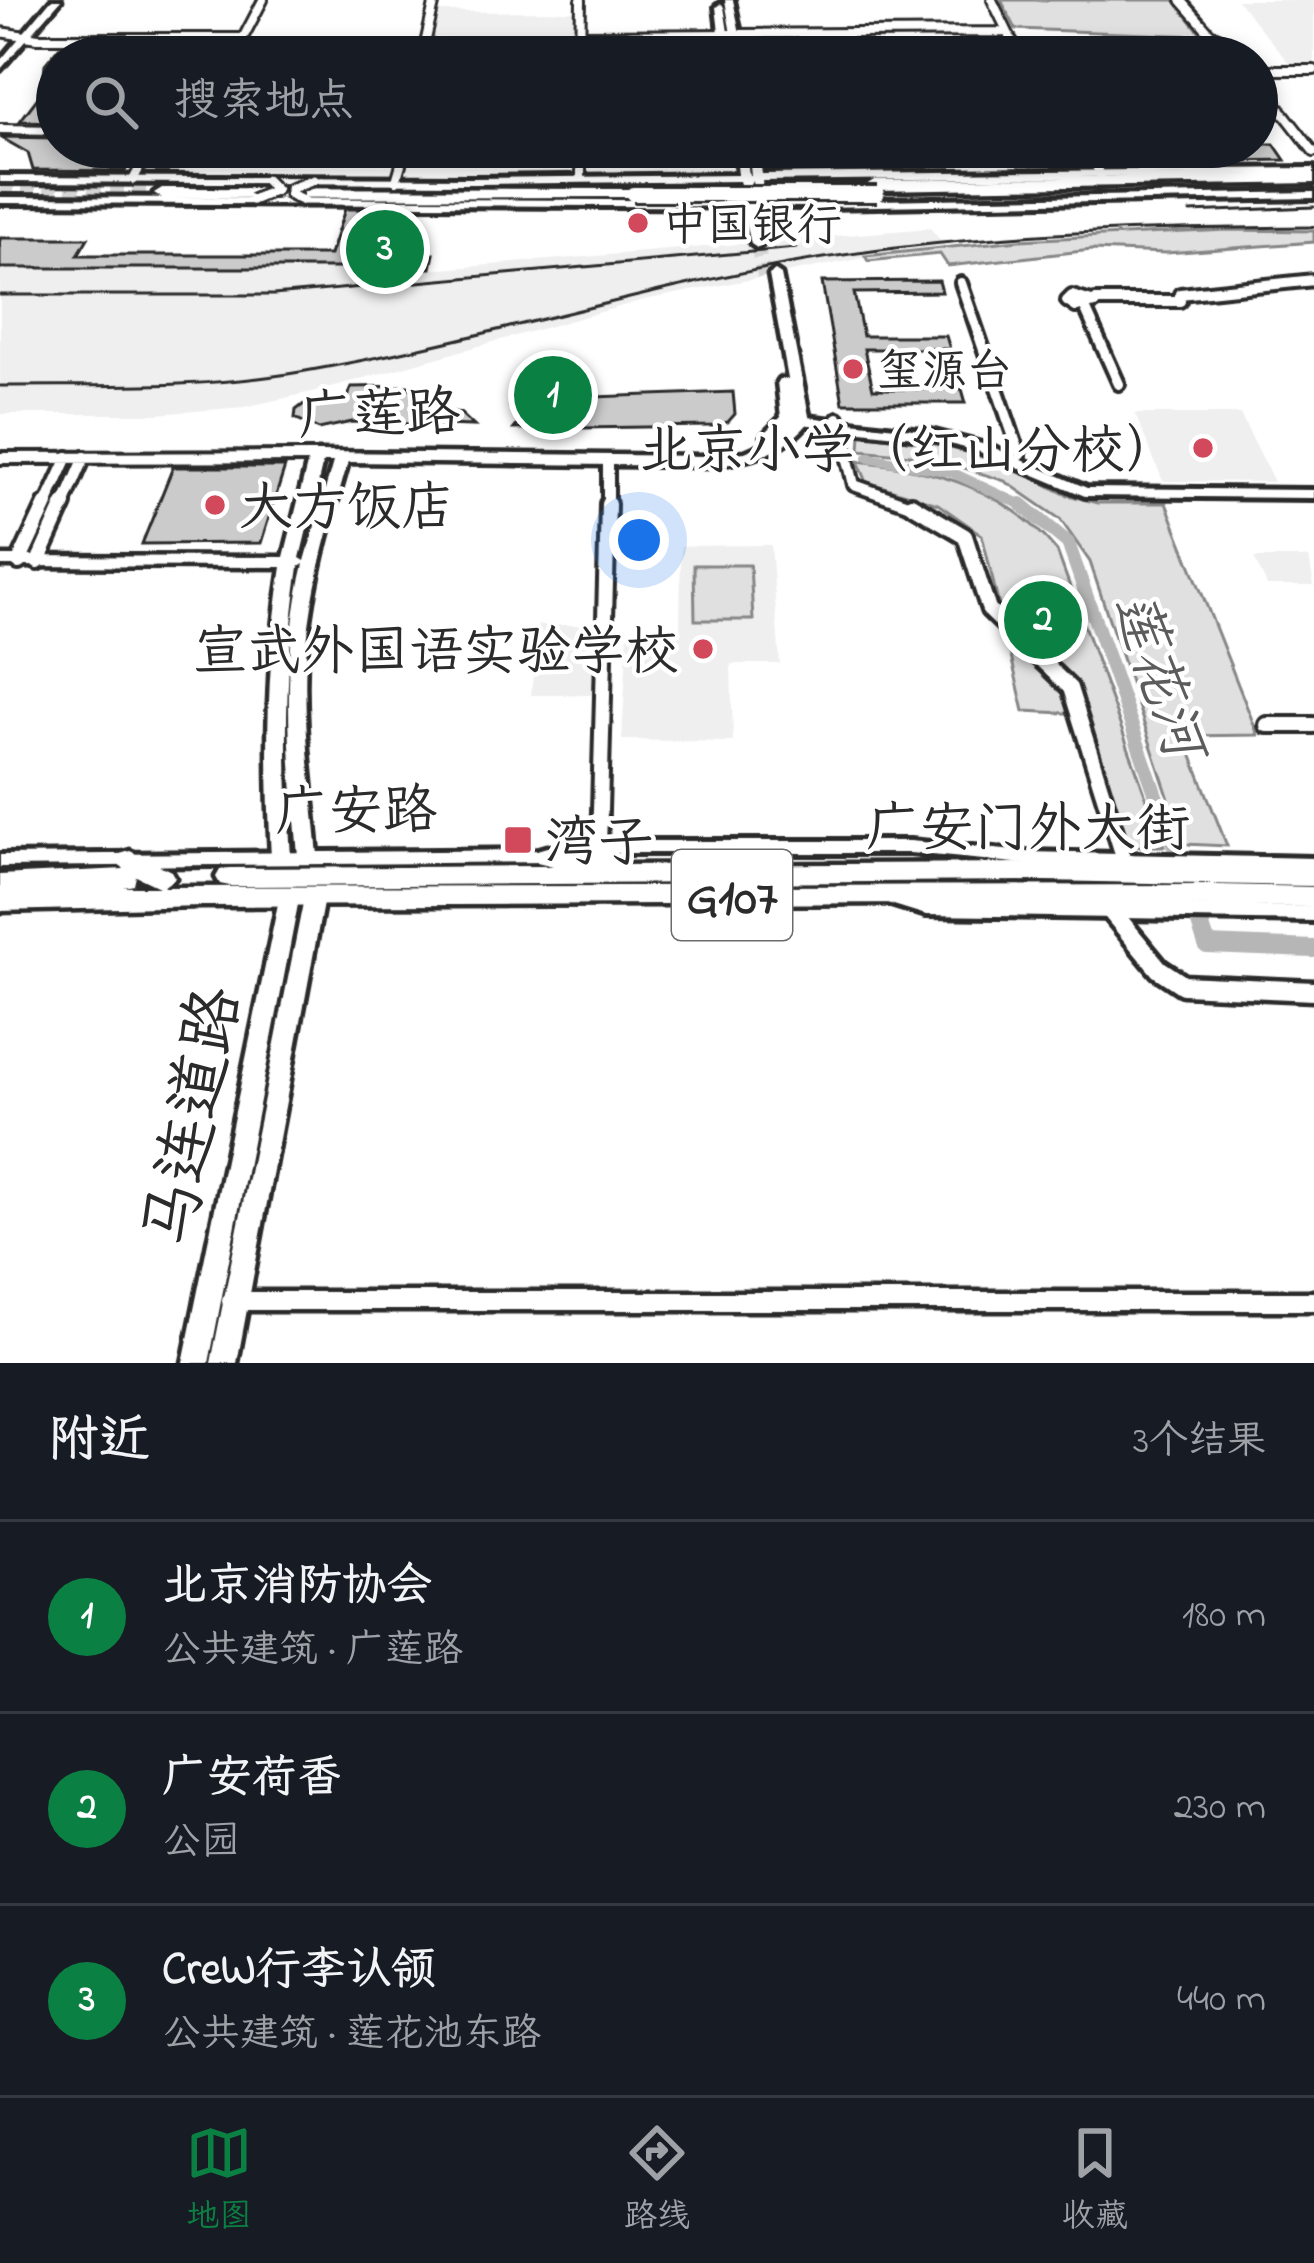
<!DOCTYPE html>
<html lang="zh">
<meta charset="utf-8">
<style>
:root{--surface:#171b24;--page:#242831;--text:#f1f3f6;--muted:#9ea1a6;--line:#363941;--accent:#0b8043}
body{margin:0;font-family:"Indie Flower","LXGW WenKai TC",sans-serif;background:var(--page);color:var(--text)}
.you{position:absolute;left:639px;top:540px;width:42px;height:42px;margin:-30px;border:9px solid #fff;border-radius:50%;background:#1a73e8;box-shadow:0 0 0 18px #1a73e833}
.badge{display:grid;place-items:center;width:78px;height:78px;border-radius:50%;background:var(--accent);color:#fff;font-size:39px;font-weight:700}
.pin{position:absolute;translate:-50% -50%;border:6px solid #fff;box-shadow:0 3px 12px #0006}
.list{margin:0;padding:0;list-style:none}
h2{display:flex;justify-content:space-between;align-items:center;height:156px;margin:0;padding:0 48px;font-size:51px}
h2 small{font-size:39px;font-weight:400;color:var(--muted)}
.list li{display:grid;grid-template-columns:78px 1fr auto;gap:36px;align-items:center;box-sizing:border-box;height:192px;padding:0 48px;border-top:3px solid var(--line)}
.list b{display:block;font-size:45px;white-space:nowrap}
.list p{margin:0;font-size:39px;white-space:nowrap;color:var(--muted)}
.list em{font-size:39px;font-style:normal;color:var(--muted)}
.icon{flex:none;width:66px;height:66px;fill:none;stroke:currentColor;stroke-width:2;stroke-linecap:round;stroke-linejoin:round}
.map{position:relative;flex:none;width:1314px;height:1363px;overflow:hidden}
.search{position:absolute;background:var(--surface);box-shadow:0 6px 18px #0003;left:36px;right:36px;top:36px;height:132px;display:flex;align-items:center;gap:30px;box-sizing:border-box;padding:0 42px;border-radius:66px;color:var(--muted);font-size:45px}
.sheet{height:732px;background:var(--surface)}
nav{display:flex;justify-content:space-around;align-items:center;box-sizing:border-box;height:168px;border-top:3px solid var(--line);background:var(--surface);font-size:33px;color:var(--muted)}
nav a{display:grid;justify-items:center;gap:6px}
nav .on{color:var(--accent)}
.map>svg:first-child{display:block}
.built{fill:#efefef}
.green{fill:#e0e0e0;stroke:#868686;stroke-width:3}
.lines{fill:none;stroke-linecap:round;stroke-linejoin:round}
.canal-far2{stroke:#b6b6b6;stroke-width:10}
.canal-far1{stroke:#b6b6b6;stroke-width:14}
.canal{stroke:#b6b6b6;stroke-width:18}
.building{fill:#cbcbcb;stroke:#2b2b2b;stroke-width:3}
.secondary-tunnel{stroke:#d5d5d5;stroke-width:14;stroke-dasharray:14 8;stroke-linecap:butt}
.trunk-tunnel{stroke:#d5d5d5;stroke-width:14;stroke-dasharray:14 8;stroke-linecap:butt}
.minor-far3-casing{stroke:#2b2b2b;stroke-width:14}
.minor-far2-casing{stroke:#2b2b2b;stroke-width:18}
.minor-far1-casing{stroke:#2b2b2b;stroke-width:22}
.minor-casing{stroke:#2b2b2b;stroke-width:27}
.tertiary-casing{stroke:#2b2b2b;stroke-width:10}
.secondary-casing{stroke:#2b2b2b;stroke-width:9}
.trunk-casing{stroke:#2b2b2b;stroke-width:9}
.minor-far3{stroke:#fff;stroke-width:8}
.minor-far2{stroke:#fff;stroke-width:10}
.minor-far1{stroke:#fff;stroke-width:14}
.minor{stroke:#fff;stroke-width:18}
.tertiary{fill:#fff;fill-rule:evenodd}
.secondary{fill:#fff;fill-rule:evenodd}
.trunk{fill:#fff;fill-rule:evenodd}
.rail{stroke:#2b2b2b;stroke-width:3}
.tertiary-bridge-casing{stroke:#2b2b2b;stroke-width:15;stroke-linecap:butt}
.trunk-bridge-casing{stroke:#2b2b2b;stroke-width:20;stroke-linecap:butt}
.tertiary-bridge{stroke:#fff;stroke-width:9}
.trunk-bridge{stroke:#fff;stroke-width:14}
.poi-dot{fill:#d1495b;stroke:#fff;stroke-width:4.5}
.labels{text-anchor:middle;stroke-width:9;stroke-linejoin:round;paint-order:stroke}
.far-poi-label{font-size:45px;fill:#2b2b2b;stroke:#fff;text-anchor:start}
.shield{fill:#fff;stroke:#6b6b6b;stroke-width:3}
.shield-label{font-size:51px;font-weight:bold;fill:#2b2b2b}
.street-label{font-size:54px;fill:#2b2b2b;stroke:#fff}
.poi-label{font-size:54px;fill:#2b2b2b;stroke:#fff;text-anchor:end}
.water-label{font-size:57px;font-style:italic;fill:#5c5c5c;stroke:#fff}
.near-street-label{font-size:66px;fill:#2b2b2b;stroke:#fff}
</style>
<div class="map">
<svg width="1314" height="1363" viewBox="0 0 1314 1363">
<rect width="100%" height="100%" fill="#fff"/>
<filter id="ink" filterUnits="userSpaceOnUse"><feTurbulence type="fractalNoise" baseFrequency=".00833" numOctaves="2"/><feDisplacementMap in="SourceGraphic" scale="24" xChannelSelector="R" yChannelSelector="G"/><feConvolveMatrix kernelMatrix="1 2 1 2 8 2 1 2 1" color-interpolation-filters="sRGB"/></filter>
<g filter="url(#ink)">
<path class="built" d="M 1237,0 L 1314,0 L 1314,74 L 1298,74 Z
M 577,11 L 577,34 L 562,37 L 431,38 L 437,12 Z
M 757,36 L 880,36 L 886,57 L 760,57 Z
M 930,228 L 945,246 L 863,254 L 864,258 L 644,300 L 317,391 L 244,407 L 157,414 L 0,414 L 0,269 L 442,269 Z
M 1135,414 L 1240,414 L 1274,482 L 1163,481 Z
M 771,545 L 780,664 L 731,664 L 733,742 L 622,740 L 628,633 L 680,633 L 681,546 Z
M 1254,558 L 1309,558 L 1314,586 L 1267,586 Z
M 538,625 L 601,625 L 601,695 L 531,695 Z"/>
<path class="green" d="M 1001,0 L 1174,0 L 1203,36 L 1016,29 Z
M 1228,230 L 1314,231 L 1314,242 L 1166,253 L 1092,250 L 948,266 L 940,254 L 868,261 L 865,256 L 1019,240 Z
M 861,434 L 956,446 L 997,459 L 1065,494 L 1097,503 L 1166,503 L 1258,735 L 1184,736 L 1227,846 L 1184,844 L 1090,562 L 1060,519 L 1005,481 L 930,457 L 860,450 Z
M 858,461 C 934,469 1008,489 1057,551 L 1164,846 L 1126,846 L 1084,714 L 1024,711 L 982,535 L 938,504 L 867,482 Z
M 694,565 L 750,565 L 753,620 L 695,620 Z"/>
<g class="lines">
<path class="canal-far2" d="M 868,457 L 951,472 L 1026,507"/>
<path class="canal-far1" d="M 1021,504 L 1068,543 L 1182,870"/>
<path class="canal" d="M 1193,902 L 1207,945 L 1314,949"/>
</g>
<path class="building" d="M 151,46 L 144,57 L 57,57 L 57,122 L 20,121 L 42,92 L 45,64 L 59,47 Z
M 0,137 L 57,138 L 57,147 L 138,147 L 125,171 L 33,170 L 28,153 Z
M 1257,144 L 1274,144 L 1285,160 L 1233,161 L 1223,147 Z
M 345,209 L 388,209 L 375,254 L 434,254 L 431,268 L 0,268 L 0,238 L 88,238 L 78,255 L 330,255 Z
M 939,281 L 942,292 L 854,293 L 863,336 L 946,336 L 950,349 L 864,349 L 873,389 L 962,389 L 966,403 L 843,403 L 822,282 Z
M 408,386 L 419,395 L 416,406 L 460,413 L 474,426 L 352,422 L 319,429 L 295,418 L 296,410 L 308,401 L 348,398 L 351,387 Z
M 595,388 L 594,397 L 733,392 L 735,414 L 728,422 L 712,426 L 514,429 L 533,406 L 510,406 L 512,390 Z
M 173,467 L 285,467 L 261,543 L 142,544 Z"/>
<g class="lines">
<path class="secondary-tunnel" d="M 757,244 L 764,277"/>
<path class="trunk-tunnel" d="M 0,186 L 166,186"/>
<defs>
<path id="minor-far3" d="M 992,0 L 1020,57
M 1181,0 L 1210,33 L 1230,43 L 1241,57
M 0,32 L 38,38 L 243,38
M 584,35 L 1007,32
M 219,57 L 243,38 L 263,0
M 422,57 L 435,0
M 580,57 L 581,0
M 1257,70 L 1314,70
M 1257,79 L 1314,152
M 1257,112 L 1281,112
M 0,129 L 57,130
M 581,147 L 581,177
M 1086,147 L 1101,176
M 133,180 L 151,147
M 396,181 L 406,147"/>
<path id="minor-far2" d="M 961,283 L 1020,455
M 1072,296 L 1095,303 L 1076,307 L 1067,301 Z
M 1095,301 L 1180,301 L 1180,294 L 1314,280
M 1085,308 L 1119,384
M 838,418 L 854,485 L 916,507
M 0,458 L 317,457
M 608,461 L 608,507
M 45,507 L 68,457
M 63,507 L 85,457"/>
<path id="minor-far1" d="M 911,504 L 965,536 L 989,610 L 1070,688 L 1124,860
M 19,562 L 46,504
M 38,562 L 64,504
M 1267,725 L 1314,725
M 599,849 L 608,504"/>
<path id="minor" d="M 1107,906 L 1159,969 L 1183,985 L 1314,991
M 231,1301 L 1314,1301"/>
<path id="tertiary" d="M 725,0 L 733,0 L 745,57 L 735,57 Z
M 720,4 L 724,7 L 732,57 L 722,57 L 716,7 Z
M 735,147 L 745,147 L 749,175 L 751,175 L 748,147 L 758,147 L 762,174 L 1314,168 L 1314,174 L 762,181 L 763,188 L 758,191 L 753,188 L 752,181 L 749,187 L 741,187 L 739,181 L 473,184 L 0,182 L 0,176 L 473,178 L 738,175 Z
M 1314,192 L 1314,198 L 821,207 L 0,203 L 0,197 L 821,201 Z
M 789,415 L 931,431 L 990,446 L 1087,488 L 1314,490 L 1314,498 L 1085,496 L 980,452 L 931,439 L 784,422 L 782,419 Z
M 618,841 L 910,841 L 1026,852 L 1314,858 L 1314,870 L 1026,864 L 910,853 L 618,853 L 547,862 L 0,867 L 0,855 L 547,850 Z
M 891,890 L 927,901 L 1314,907 L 1314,921 L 926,915 L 884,902 L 881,897 L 884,892 Z"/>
<path id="secondary" d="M 51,0 L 61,0 L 0,70 L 0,61 Z
M 748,200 L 754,204 L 763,244 L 757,248 L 751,244 L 742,204 Z
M 775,271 L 781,275 L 810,421 C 784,454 748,462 707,466 L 348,462 C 331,521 313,581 307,643 C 301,714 312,785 318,856 L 315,861 L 301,861 L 298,856 C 290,757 280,661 304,564 L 299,567 C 284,664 285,760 291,858 L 288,863 L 274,863 L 271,858 C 266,760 266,664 282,567 L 0,566 L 0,556 L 284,557 L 309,457 L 317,452 L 707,456 L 745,452 L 774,439 L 764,439 L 762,436 L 781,417 L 777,382 L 779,379 L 788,379 L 769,275 ZM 323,462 L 333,462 L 305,561 L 300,558 Z
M 290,887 L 297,889 L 300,894 L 209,1363 L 183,1363 L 280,894 L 283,889 Z
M 314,891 L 321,893 L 324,898 L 237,1363 L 211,1363 L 304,898 L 307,893 Z"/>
<path id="trunk" d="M 1314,173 L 1314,183 L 874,190 L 866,185 L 874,180 Z
M 633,189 L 641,194 L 639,197 L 162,198 L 154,193 L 162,188 Z
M 547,847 L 615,855 L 619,861 L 616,865 L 1045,863 L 1314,868 L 1314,886 L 1045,881 L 230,886 L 220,884 L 216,877 L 220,870 L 230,868 L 553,866 L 537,862 L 534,856 L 537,850 Z
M 130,851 L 171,871 L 175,878 L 163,887 L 1216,885 L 1314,887 L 1314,907 L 924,903 L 201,906 L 0,911 L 0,875 L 124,869 L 116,860 L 120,854 ZM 136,876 L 159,887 L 124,887 L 134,885 Z"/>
</defs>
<use href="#minor-far3" class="minor-far3-casing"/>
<use href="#minor-far2" class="minor-far2-casing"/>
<use href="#minor-far1" class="minor-far1-casing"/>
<use href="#minor" class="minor-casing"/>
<use href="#tertiary" class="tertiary-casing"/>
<use href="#secondary" class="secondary-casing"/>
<use href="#trunk" class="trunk-casing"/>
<use href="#minor-far3" class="minor-far3"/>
<use href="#minor-far2" class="minor-far2"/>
<use href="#minor-far1" class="minor-far1"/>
<use href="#minor" class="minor"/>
<use href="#tertiary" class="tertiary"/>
<use href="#secondary" class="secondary"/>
<use href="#trunk" class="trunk"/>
<path class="rail" d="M 1190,212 L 1314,207
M 0,295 L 273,295 L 796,248
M 0,386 C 99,385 202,389 300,372 C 464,344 624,294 788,264 C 962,233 1138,228 1314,227"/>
<defs>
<path id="tertiary-bridge" d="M 252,200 L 276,190 L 266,180
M 301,200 L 290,195 L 290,189 L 314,180"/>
<path id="trunk-bridge" d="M 633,194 L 877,194"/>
</defs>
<use href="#tertiary-bridge" class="tertiary-bridge-casing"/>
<use href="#trunk-bridge" class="trunk-bridge-casing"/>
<use href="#tertiary-bridge" class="tertiary-bridge"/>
<use href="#trunk-bridge" class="trunk-bridge"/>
</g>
</g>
<g class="poi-dot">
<circle cx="638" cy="223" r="12"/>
<circle cx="853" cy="369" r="12"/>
<circle cx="1203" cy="448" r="12"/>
<circle cx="215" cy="505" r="12"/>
<circle cx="703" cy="649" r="12"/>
<rect x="503" y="825" width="30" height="30" rx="6"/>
</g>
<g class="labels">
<g class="far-poi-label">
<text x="662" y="239">中国银行</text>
<text x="877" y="385">玺源台</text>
</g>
<rect class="shield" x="672" y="850" width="120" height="90" rx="9"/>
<g class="shield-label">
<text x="732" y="913">G107</text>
</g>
<g class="street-label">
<text transform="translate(379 412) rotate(-2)" y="19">广莲路</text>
<text transform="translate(356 809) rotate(-1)" y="19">广安路</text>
<text x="1028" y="845">广安门外大街</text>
</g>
<g class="poi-label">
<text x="1179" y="467">北京小学（红山分校）</text>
<text x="239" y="524" text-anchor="start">大方饭店</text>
<text x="679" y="668">宣武外国语实验学校</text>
<text x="545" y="859" text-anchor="start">湾子</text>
</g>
<g class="water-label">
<text transform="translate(1161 674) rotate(71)" y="20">莲花河</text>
</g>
<g class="near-street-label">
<text transform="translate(190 1117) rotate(-79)" y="23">马连道路</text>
</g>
</g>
</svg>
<div class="you"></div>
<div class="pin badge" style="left:553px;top:395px">1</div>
<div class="pin badge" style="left:1043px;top:620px">2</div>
<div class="pin badge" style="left:385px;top:249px">3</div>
<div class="search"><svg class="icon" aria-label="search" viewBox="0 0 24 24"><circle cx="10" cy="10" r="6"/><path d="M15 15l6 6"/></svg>搜索地点</div>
</div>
<section class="sheet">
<h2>附近<small>3个结果</small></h2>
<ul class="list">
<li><span class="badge">1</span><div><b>北京消防协会</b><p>公共建筑 · 广莲路</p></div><em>180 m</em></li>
<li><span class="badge">2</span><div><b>广安荷香</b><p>公园</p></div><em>230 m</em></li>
<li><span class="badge">3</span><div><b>CreW行李认领</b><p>公共建筑 · 莲花池东路</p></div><em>440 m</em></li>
</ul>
</section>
<nav>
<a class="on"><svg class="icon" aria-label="map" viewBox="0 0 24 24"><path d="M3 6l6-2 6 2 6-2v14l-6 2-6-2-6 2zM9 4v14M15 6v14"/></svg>地图</a>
<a><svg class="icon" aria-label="directions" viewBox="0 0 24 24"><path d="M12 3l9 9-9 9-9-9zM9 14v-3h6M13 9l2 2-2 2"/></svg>路线</a>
<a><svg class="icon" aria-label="saved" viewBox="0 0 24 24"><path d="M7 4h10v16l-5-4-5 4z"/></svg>收藏</a>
</nav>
